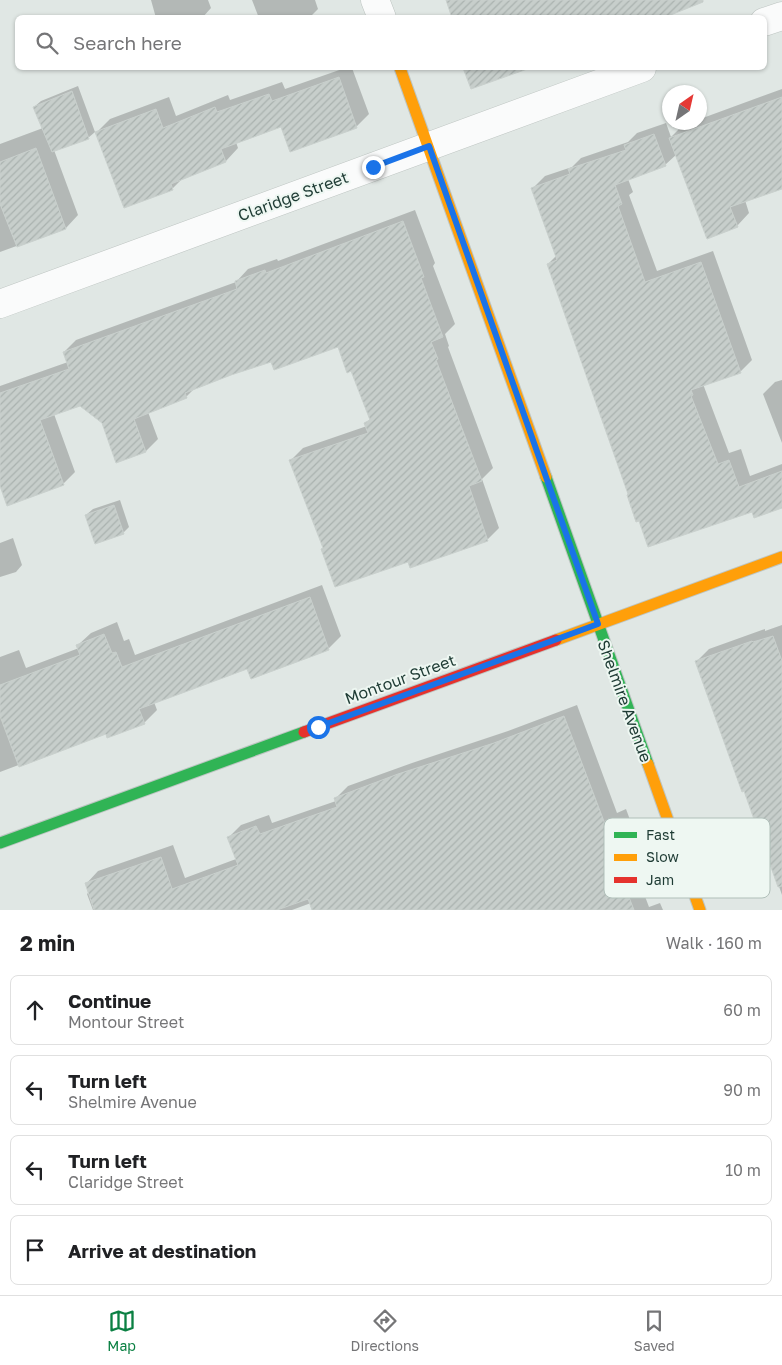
<!DOCTYPE html>
<meta charset="utf-8">
<style>
:root{--surface:#fff;--page:#f6f6f6;--text:#202124;--muted:#757577;--line:#e0e0e0;--accent:#0b8043}
body{margin:0;font-family:"Golos Text",sans-serif;background:var(--page);color:var(--text)}
.compass{position:absolute;left:662px;top:85px;width:45px;height:45px;border-radius:50%;background:var(--surface);box-shadow:0 1px 4px #0004;rotate:34deg}
.stop{position:absolute;width:15px;height:15px;margin:-11px;border:4px solid #1a73e8;border-radius:50%;background:#fff}
.stop.end{background:#1a73e8;border-color:#fff;box-shadow:0 1px 5px #0008}
.list{margin:0;padding:0;list-style:none}
h2{display:flex;justify-content:space-between;align-items:center;height:65px;margin:0;padding:0 20px;font-size:21px}
h2 small{font-size:16px;font-weight:400;color:var(--muted)}
.list li{display:grid;grid-template-columns:32px 1fr auto;gap:15px;align-items:center;box-sizing:border-box;height:70px;margin:0 10px 10px;padding:0 10px;border:1px solid var(--line);border-radius:8px}
.list b{display:block;font-size:19px;white-space:nowrap}
.list p{margin:0;font-size:16px;white-space:nowrap;color:var(--muted)}
.list em{font-size:16px;font-style:normal;color:var(--muted)}
.icon{flex:none;width:28px;height:28px;fill:none;stroke:currentColor;stroke-width:2;stroke-linecap:round;stroke-linejoin:round}
.map{position:relative;flex:none;width:782px;height:910px;overflow:hidden}
.search{position:absolute;background:var(--surface);box-shadow:0 1px 4px #0004;left:15px;right:15px;top:15px;height:55px;display:flex;align-items:center;gap:12px;box-sizing:border-box;padding:0 18px;border-radius:8px;color:var(--muted);font-size:19px}
.sheet{height:385px;background:var(--surface)}
nav{display:flex;justify-content:space-around;align-items:center;box-sizing:border-box;height:70px;border-top:1px solid var(--line);background:var(--surface);font-size:14px;color:var(--muted)}
nav a{display:grid;justify-items:center;gap:2px}
nav .on{color:var(--accent)}
.map>svg:first-child{display:block}
.shadow{fill:#0003}
.building{fill:url(#building-hatch);stroke:#c9d0cd}
.lines{fill:none;stroke-linecap:round;stroke-linejoin:round}
.street-casing{stroke:#bdc4c1;stroke-width:29}
.fast-casing{stroke:#bdc5c2;stroke-width:13}
.slow-casing{stroke:#bdc5c2;stroke-width:13}
.jam-casing{stroke:#bdc5c2;stroke-width:13}
.street{stroke:#fafbfb;stroke-width:28}
.fast{stroke:#30b455;stroke-width:11}
.slow{stroke:#ff9f0a;stroke-width:11}
.jam{stroke:#e5322d;stroke-width:11}
.route{stroke:#1a73e8;stroke-width:6}
.labels{text-anchor:middle;stroke-width:4;stroke-linejoin:round;paint-order:stroke}
.street-label{font-size:16px;fill:#1e3b34;stroke:#eef7f2}
.key{fill:#eef7f2;stroke:#b0bfb9;stroke-width:1}
.key-label{font-size:14px;fill:#1e3b34}
</style>
<div class="map">
<svg width="782" height="910" viewBox="0 0 782 910">
<defs>
<pattern id="building-hatch" width="6" height="6" patternUnits="userSpaceOnUse" patternTransform="scale(1.25)"><rect width="6" height="6" fill="#c7cecb"/><path d="M-1 1l2-2M0 6l6-6M5 7l2-2" fill="none" stroke="#aab2af"/></pattern>
</defs>
<rect width="100%" height="100%" fill="#e0e7e4"/>
<path class="shadow" d="M 151,0 L 208,0 L 211,8 L 202,18 L 156,18 Z
M 252,0 L 315,0 L 318,9 L 309,18 L 259,18 Z
M 345,68 L 352,68 L 369,114 L 356,127 L 282,125 L 236,142 L 238,148 L 226,161 L 183,178 L 172,189 L 97,132 L 110,119 L 169,97 L 176,116 L 228,95 L 230,100 L 282,82 L 285,89 Z
M 464,68 L 525,68 L 472,88 Z
M 78,86 L 95,132 L 88,138 L 54,150 L 78,215 L 66,228 L 0,252 L 0,144 L 43,128 L 34,107 L 41,101 Z
M 782,89 L 782,187 L 745,200 L 749,213 L 737,226 L 677,154 L 665,165 L 628,179 L 633,192 L 629,195 L 657,271 L 713,251 L 752,360 L 740,372 L 703,384 L 729,453 L 741,449 L 750,476 L 782,464 L 782,507 L 753,511 L 629,493 L 548,264 L 557,255 L 533,188 L 545,176 L 572,167 L 581,158 L 628,142 L 637,133 L 666,123 L 671,137 L 683,125 L 691,122 L 700,122 L 700,119 Z
M 415,210 L 435,263 L 433,266 L 455,324 L 445,334 L 449,346 L 448,347 L 493,468 L 482,479 L 499,528 L 487,540 L 409,560 L 324,548 L 291,460 L 303,448 L 367,426 L 366,423 L 371,418 L 352,370 L 339,346 L 272,360 L 195,388 L 187,396 L 148,412 L 158,439 L 146,451 L 117,462 L 103,423 L 80,404 L 54,414 L 75,472 L 63,484 L 0,482 L 0,386 L 68,362 L 64,352 L 76,340 L 236,282 L 248,269 L 277,259 L 278,261 Z
M 782,380 L 782,443 L 763,394 L 775,382 Z
M 120,500 L 129,527 L 123,533 L 86,515 L 93,509 Z
M 13,538 L 22,565 L 16,572 L 0,577 L 0,543 Z
M 322,585 L 341,636 L 328,649 L 248,667 L 154,702 L 157,710 L 144,723 L 108,737 L 106,732 L 0,772 L 0,657 L 19,650 L 26,668 L 79,648 L 78,645 L 91,633 L 117,622 L 124,641 L 129,639 L 135,655 Z
M 782,625 L 782,895 L 745,789 L 696,662 L 709,649 L 765,629 L 765,631 Z
M 577,705 L 617,813 L 626,809 L 636,836 L 626,846 L 649,907 L 660,903 L 663,910 L 313,910 L 311,903 L 292,910 L 93,910 L 87,894 L 89,892 L 86,884 L 98,871 L 173,845 L 185,878 L 236,859 L 229,837 L 241,825 L 269,815 L 272,823 L 336,801 L 335,799 L 348,786 L 412,763 L 508,731 Z"/>
<path class="building" d="M 446,0 L 703,0 L 703,2 L 663,18 L 452,18 Z
M 463,68 L 530,68 L 471,89 Z
M 339,77 L 357,128 L 290,152 L 281,127 L 221,149 L 226,162 L 171,184 L 173,190 L 124,208 L 95,132 L 156,109 L 163,128 L 215,107 L 217,112 L 269,94 L 272,101 Z
M 72,91 L 89,139 L 52,152 L 33,107 Z
M 782,97 L 782,189 L 730,207 L 738,227 L 707,239 L 669,138 Z
M 654,134 L 666,166 L 615,185 L 622,204 L 618,206 L 645,282 L 701,262 L 741,373 L 691,390 L 693,395 L 691,396 L 718,464 L 729,460 L 739,487 L 782,471 L 782,508 L 754,518 L 752,512 L 648,547 L 639,521 L 636,522 L 627,495 L 628,494 L 547,264 L 557,260 L 531,188 L 570,174 L 568,169 L 626,150 L 624,145 Z
M 36,148 L 66,229 L 17,247 L 0,204 L 0,162 Z
M 403,221 L 424,277 L 421,278 L 443,337 L 431,342 L 438,359 L 436,360 L 482,481 L 469,486 L 488,541 L 410,568 L 408,562 L 335,587 L 321,549 L 323,548 L 289,460 L 368,433 L 364,423 L 370,420 L 351,371 L 347,373 L 338,347 L 274,370 L 271,362 L 231,375 L 185,393 L 187,398 L 134,419 L 146,452 L 116,463 L 102,423 L 80,406 L 40,420 L 64,485 L 7,506 L 0,486 L 0,393 L 69,369 L 63,352 L 237,289 L 235,281 L 265,270 L 266,273 Z
M 114,505 L 124,534 L 95,544 L 85,515 Z
M 310,597 L 329,650 L 251,679 L 247,669 L 139,709 L 145,724 L 107,738 L 106,734 L 19,767 L 0,716 L 0,685 L 80,655 L 76,645 L 104,634 L 112,653 L 116,652 L 122,667 Z
M 773,636 L 782,661 L 782,886 L 778,887 L 744,791 L 742,792 L 695,661 L 752,641 L 753,642 Z
M 564,716 L 605,824 L 613,821 L 625,849 L 612,854 L 634,910 L 312,910 L 308,899 L 277,910 L 94,910 L 85,883 L 161,857 L 172,889 L 238,865 L 227,837 L 256,826 L 260,834 L 337,807 L 334,798 L 398,774 L 494,743 Z"/>
<g class="lines">
<defs>
<path id="street" d="M 375,0 L 382,18
M 764,22 L 782,16
M 0,304 L 642,68"/>
<path id="fast" d="M 546,477 L 648,764
M 0,843 L 304,732"/>
<path id="slow" d="M 400,68 L 546,477
M 556,640 L 782,557
M 648,764 L 700,910"/>
<path id="jam" d="M 304,732 L 556,640"/>
</defs>
<use href="#street" class="street-casing"/>
<use href="#fast" class="fast-casing"/>
<use href="#slow" class="slow-casing"/>
<use href="#jam" class="jam-casing"/>
<use href="#street" class="street"/>
<use href="#fast" class="fast"/>
<use href="#slow" class="slow"/>
<use href="#jam" class="jam"/>
</g>
<g class="lines">
<path class="route" d="M 318,727 L 598,624 L 429,146 L 373,167"/>
</g>
<g class="labels">
<g class="street-label">
<text transform="translate(293 196) rotate(-20)" y="6">Claridge Street</text>
<text transform="translate(400 679) rotate(-20)" y="6">Montour Street</text>
<text transform="translate(625 701) rotate(70)" y="6">Shelmire Avenue</text>
</g>
</g>
<rect x="604" y="818" width="166" height="80" rx="8" class="key"/>
<rect x="614" y="832" width="23" height="6" fill="#30b455"/>
<rect x="614" y="854" width="23" height="7" fill="#ff9f0a"/>
<rect x="614" y="877" width="23" height="6" fill="#e5322d"/>
<g class="key-label">
<text x="646" y="840">Fast</text>
<text x="646" y="862">Slow</text>
<text x="646" y="885">Jam</text>
</g>
</svg>
<svg class="compass" viewBox="-18 -18 36 36"><path d="M0-13l5 13h-10z" fill="#e53935"/><path d="M0 13l5-13h-10z" fill="#757577"/></svg>
<div class="stop" style="left:318px;top:727px"></div>
<div class="stop end" style="left:373px;top:167px"></div>
<div class="search"><svg class="icon" aria-label="search" viewBox="0 0 24 24"><circle cx="10" cy="10" r="6"/><path d="M15 15l6 6"/></svg>Search here</div>
</div>
<section class="sheet">
<h2>2 min<small>Walk · 160 m</small></h2>
<ul class="list">
<li><svg class="icon" aria-label="ahead" viewBox="0 0 24 24"><path d="M12 20V5M6 11l6-6 6 6"/></svg><div><b>Continue</b><p>Montour Street</p></div><em>60 m</em></li>
<li><svg class="icon" aria-label="left" viewBox="0 0 24 24"><path d="M17 20v-9H6M10 6l-5 5 5 5"/></svg><div><b>Turn left</b><p>Shelmire Avenue</p></div><em>90 m</em></li>
<li><svg class="icon" aria-label="left" viewBox="0 0 24 24"><path d="M17 20v-9H6M10 6l-5 5 5 5"/></svg><div><b>Turn left</b><p>Claridge Street</p></div><em>10 m</em></li>
<li><svg class="icon" aria-label="arrive" viewBox="0 0 24 24"><path d="M6 21V4h12l-3 4 3 4H6"/></svg><div><b>Arrive at destination</b></div></li>
</ul>
</section>
<nav>
<a class="on"><svg class="icon" aria-label="map" viewBox="0 0 24 24"><path d="M3 6l6-2 6 2 6-2v14l-6 2-6-2-6 2zM9 4v14M15 6v14"/></svg>Map</a>
<a><svg class="icon" aria-label="directions" viewBox="0 0 24 24"><path d="M12 3l9 9-9 9-9-9zM9 14v-3h6M13 9l2 2-2 2"/></svg>Directions</a>
<a><svg class="icon" aria-label="saved" viewBox="0 0 24 24"><path d="M7 4h10v16l-5-4-5 4z"/></svg>Saved</a>
</nav>
